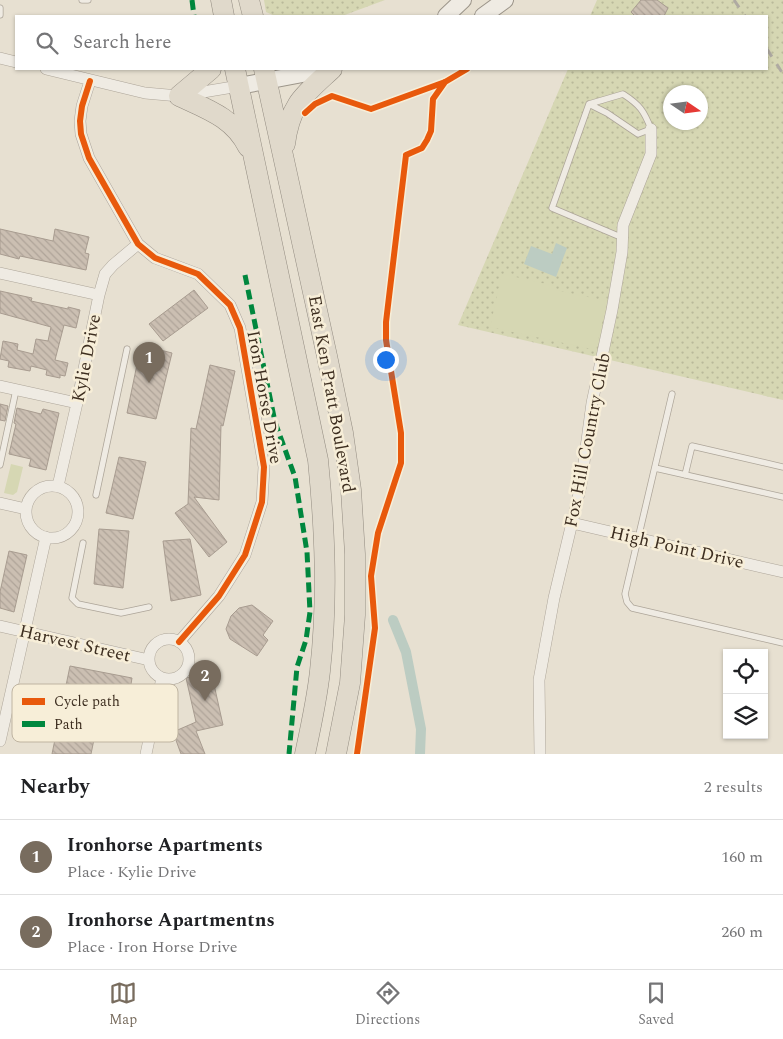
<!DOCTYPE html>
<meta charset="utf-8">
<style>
:root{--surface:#fff;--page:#f2f2f2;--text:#202124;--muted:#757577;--line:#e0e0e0;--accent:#786c5e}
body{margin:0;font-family:Spectral,serif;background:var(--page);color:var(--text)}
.controls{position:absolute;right:15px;bottom:15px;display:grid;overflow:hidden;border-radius:0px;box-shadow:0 1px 4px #0004}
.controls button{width:45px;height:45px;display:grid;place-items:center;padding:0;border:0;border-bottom:1px solid var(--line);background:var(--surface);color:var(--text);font:25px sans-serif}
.compass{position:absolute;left:663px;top:85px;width:45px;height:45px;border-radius:50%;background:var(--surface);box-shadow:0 1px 4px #0004;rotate:103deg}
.you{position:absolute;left:385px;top:359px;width:18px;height:18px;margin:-12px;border:4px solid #fff;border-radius:50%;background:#1a73e8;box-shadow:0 0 0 8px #1a73e833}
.badge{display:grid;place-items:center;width:32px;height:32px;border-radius:50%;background:var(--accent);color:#fff;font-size:16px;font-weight:700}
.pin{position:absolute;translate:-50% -41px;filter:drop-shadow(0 1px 2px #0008)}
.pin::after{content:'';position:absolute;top:26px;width:18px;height:15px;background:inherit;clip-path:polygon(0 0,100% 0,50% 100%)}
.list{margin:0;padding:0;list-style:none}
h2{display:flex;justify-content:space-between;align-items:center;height:65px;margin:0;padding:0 20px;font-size:21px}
h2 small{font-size:16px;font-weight:400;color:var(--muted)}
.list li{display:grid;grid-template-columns:32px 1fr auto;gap:15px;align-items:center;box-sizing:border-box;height:75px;padding:0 20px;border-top:1px solid var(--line)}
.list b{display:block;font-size:19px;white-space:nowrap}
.list p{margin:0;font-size:16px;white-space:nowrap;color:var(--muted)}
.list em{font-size:16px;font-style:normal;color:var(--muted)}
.icon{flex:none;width:28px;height:28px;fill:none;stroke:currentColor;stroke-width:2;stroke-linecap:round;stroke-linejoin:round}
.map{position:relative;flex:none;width:783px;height:754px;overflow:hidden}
.search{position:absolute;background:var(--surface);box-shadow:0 1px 4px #0004;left:15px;right:15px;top:15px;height:55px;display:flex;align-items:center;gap:12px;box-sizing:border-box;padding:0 18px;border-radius:0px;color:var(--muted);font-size:19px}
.sheet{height:215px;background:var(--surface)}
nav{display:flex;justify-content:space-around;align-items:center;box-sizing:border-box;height:70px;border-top:1px solid var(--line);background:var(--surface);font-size:14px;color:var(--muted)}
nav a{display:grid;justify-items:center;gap:2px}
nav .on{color:var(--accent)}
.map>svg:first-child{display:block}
.grass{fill:url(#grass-dots);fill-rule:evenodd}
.green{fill:#d6d7b3}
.water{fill:#bcccc2}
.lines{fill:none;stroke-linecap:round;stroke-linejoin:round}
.canal{stroke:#bcccc2;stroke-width:10}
.building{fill:url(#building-back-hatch);stroke:#a89c90}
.service-casing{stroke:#ada599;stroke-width:7}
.minor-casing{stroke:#ada599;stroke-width:12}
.secondary-casing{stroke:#9c958a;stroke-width:18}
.trunk-casing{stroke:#928b80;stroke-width:21}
.service{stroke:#efebe3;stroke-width:5.5}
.minor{stroke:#efebe3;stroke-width:11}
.secondary{stroke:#efebe3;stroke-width:16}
.trunk{stroke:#e0d9cb;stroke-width:20}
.rail{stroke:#afaaa2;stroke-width:3;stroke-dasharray:9 9;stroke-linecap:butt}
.quiet{stroke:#00873e;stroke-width:5;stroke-dasharray:10 5;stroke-linecap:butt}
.cycleway-casing{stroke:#f7eed8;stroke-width:9}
.cycleway{stroke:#e8590c;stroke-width:6}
.labels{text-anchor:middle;stroke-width:5;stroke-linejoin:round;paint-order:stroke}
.street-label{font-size:18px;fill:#3d2e20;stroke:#f7eed8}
.key{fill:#f7eed8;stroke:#bfb4a1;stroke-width:1}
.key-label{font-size:14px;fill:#3d2e20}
</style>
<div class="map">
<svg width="783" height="754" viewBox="0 0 783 754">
<defs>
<pattern id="grass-dots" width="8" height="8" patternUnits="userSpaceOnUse" patternTransform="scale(1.25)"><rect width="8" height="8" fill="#d6d7b3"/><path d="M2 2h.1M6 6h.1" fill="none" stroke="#b9b99a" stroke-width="1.8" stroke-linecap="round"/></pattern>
<pattern id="building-back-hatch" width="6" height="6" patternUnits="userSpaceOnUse" patternTransform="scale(1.25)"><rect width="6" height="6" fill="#cbbfb2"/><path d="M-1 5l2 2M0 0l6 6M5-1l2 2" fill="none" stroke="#afa499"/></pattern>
</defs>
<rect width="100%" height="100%" fill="#e7e0d1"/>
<path class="grass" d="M 264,0 L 385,0 L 342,16 L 275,16 L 266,12 Z
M 597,0 L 783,0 L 783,400 L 458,325 L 568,69 L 767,69 L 767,16 L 590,16 ZM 670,92 L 700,92 L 700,122 L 670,122 Z"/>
<path class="green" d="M 502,274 L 555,286 L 555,290 L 607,301 L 596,350 L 490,327 Z
M 11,464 L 23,467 L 17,492 L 13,495 L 4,493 Z"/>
<path class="water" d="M 556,243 L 567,248 L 556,277 L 524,264 L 531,246 L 552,254 Z"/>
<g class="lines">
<path class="canal" d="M 393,620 L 406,652 L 421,729 L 420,754"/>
</g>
<path class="building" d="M 641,0 L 657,0 L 668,8 L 664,16 L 635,16 L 631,12 Z
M 0,229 L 53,241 L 55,229 L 89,237 L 85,253 L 89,254 L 86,270 L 20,256 L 19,259 L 0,254 Z
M 194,290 L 208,308 L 163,341 L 149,324 Z
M 0,291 L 32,298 L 31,301 L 68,309 L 68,307 L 80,310 L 76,328 L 64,325 L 55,360 L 68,363 L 65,376 L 60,375 L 60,378 L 46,375 L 47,370 L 31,366 L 30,371 L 8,367 L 9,361 L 0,359 L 3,341 L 18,344 L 17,350 L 33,354 L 36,339 L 48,341 L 51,327 L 0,313 Z
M 141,345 L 172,353 L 156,419 L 127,413 Z
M 210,365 L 235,371 L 223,426 L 221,425 L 219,500 L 194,497 L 227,542 L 209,557 L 175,513 L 188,504 L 191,428 L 196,429 Z
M 0,404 L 8,406 L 5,421 L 0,420 Z
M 17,408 L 41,414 L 43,409 L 59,413 L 46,470 L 29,466 L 31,459 L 9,454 L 16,424 L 14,423 Z
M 119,457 L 146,462 L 133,519 L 106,513 Z
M 99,529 L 129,531 L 123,588 L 94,584 Z
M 190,539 L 201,595 L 171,601 L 163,541 Z
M 9,551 L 27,555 L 14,612 L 0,608 L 0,592 Z
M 252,605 L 273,621 L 263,635 L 268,640 L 257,656 L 230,639 L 226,629 L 231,616 L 239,608 Z
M 70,666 L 132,678 L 126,715 L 100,710 L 91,754 L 52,754 Z
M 211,671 L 223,725 L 196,731 L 205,754 L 181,754 L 173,732 L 196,722 L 186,678 Z"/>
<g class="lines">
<defs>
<path id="service" d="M 82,0 L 88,0
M 0,8 L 0,15
M 589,104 L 623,94 C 640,105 644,111 651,129 L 638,134 L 607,113 L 589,104 L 552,208 L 623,238
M 672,394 L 625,594 L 627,602 L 632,608 L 783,643
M 0,465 L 16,390
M 655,468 L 783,497
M 685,475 L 692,446 L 783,467
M 96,495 L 127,349
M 83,543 L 72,598 L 78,604 L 121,613 L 149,607"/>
<path id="minor" d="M 0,58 L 16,62
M 46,69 L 145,93 L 179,96 L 239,86
M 90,81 L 82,106 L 80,121 L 81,134 L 89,158 L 138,244 L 155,258 L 198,274 L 230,305 L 240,328 L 264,467 L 262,502 L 245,555 L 219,596 L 179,642
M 0,273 L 99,295
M 0,386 L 77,403
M26 512a26 26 0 1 1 52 0a26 26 0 1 1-52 0Z
M 58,486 L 77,403 L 99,295 L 105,274 L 113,265 L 138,244
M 0,503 L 26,509
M 572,523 L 783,572
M 0,626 L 149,660
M149 659a20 20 0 1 1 40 0a20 20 0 1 1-40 0Z
M 0,741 L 46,537
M 146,754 L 162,678
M 540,754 L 539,680 L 554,598 L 581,485 L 592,403 L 612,310 L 622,252 L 623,225 L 651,154 L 651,129"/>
<path id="secondary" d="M 446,16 L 463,0
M 483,16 L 505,0
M 239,86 L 329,69"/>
<path id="trunk" d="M 221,0 L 224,16
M 249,0 L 253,16
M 211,69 L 179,96 C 207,109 234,118 248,147
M 235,69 L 318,460 C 325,531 328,599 320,671 C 317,699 311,726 305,754
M 264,69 L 327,356 L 343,433 L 351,490 L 355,554 L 355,615 L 350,683 L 336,754
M 285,144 C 290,104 304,95 332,69"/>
</defs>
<use href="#service" class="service-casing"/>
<use href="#minor" class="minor-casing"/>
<use href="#secondary" class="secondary-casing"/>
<use href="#trunk" class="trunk-casing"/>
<use href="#service" class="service"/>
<use href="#minor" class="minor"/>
<use href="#secondary" class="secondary"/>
<use href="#trunk" class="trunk"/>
<path class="rail" d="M 734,0 L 745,16
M 767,49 L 783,74"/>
<path class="quiet" d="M 192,0 L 194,16
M 245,275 L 275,422 L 295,477 L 307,552 L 310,612 L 306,640 L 297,667 L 289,754"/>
<defs>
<path id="cycleway" d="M 90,81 L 82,106 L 80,121 L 81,134 L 89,158 L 138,244 L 155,258 L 198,274 L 230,305 L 240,328 L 264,467 L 262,502 L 245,555 L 219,596 L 179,642
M 305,113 L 315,104 L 332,96 L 371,109 L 445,82 L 467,69
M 406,155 L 422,148 L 427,140 L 431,131 L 433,99 L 445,82
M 357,754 L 375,628 L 371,576 L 378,533 L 401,463 L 401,433 L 386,340 L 386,322 L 406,155"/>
</defs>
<use href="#cycleway" class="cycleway-casing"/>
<use href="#cycleway" class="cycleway"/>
</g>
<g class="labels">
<g class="street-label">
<text transform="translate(86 358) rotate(-79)" y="6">Kylie Drive</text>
<text transform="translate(332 394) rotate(80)" y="6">East Ken Pratt Boulevard</text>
<text transform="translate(265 397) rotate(80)" y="6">Iron Horse Drive</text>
<text transform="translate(587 440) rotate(-79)" y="6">Fox Hill Country Club</text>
<text transform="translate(677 547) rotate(13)" y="6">High Point Drive</text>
<text transform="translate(75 643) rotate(13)" y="6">Harvest Street</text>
</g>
</g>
<rect x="12" y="684" width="166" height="58" rx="8" class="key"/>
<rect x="22" y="698" width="23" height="7" fill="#e8590c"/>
<rect x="22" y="721" width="23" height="6" fill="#00873e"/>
<g class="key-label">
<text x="54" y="706">Cycle path</text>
<text x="54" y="729">Path</text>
</g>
</svg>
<div class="controls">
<button><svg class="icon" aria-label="locate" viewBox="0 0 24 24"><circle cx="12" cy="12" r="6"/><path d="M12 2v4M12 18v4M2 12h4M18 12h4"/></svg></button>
<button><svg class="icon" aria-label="layers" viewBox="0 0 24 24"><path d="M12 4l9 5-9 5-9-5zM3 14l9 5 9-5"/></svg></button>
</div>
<svg class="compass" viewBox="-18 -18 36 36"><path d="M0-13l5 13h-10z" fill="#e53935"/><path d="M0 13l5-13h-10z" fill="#757577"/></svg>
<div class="you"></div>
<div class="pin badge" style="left:149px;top:383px">1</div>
<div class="pin badge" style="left:205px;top:701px">2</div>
<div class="search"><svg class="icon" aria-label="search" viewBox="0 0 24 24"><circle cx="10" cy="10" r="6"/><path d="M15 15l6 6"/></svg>Search here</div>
</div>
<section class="sheet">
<h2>Nearby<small>2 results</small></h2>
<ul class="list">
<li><span class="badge">1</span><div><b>Ironhorse Apartments</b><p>Place · Kylie Drive</p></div><em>160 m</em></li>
<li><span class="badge">2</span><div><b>Ironhorse Apartmentns</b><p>Place · Iron Horse Drive</p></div><em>260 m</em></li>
</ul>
</section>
<nav>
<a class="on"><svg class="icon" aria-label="map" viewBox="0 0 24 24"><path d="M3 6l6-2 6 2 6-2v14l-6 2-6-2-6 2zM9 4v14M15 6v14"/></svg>Map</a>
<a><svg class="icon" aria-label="directions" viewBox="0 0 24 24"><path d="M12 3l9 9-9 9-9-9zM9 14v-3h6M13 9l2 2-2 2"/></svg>Directions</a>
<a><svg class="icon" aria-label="saved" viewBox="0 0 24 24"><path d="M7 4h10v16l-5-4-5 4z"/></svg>Saved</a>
</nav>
